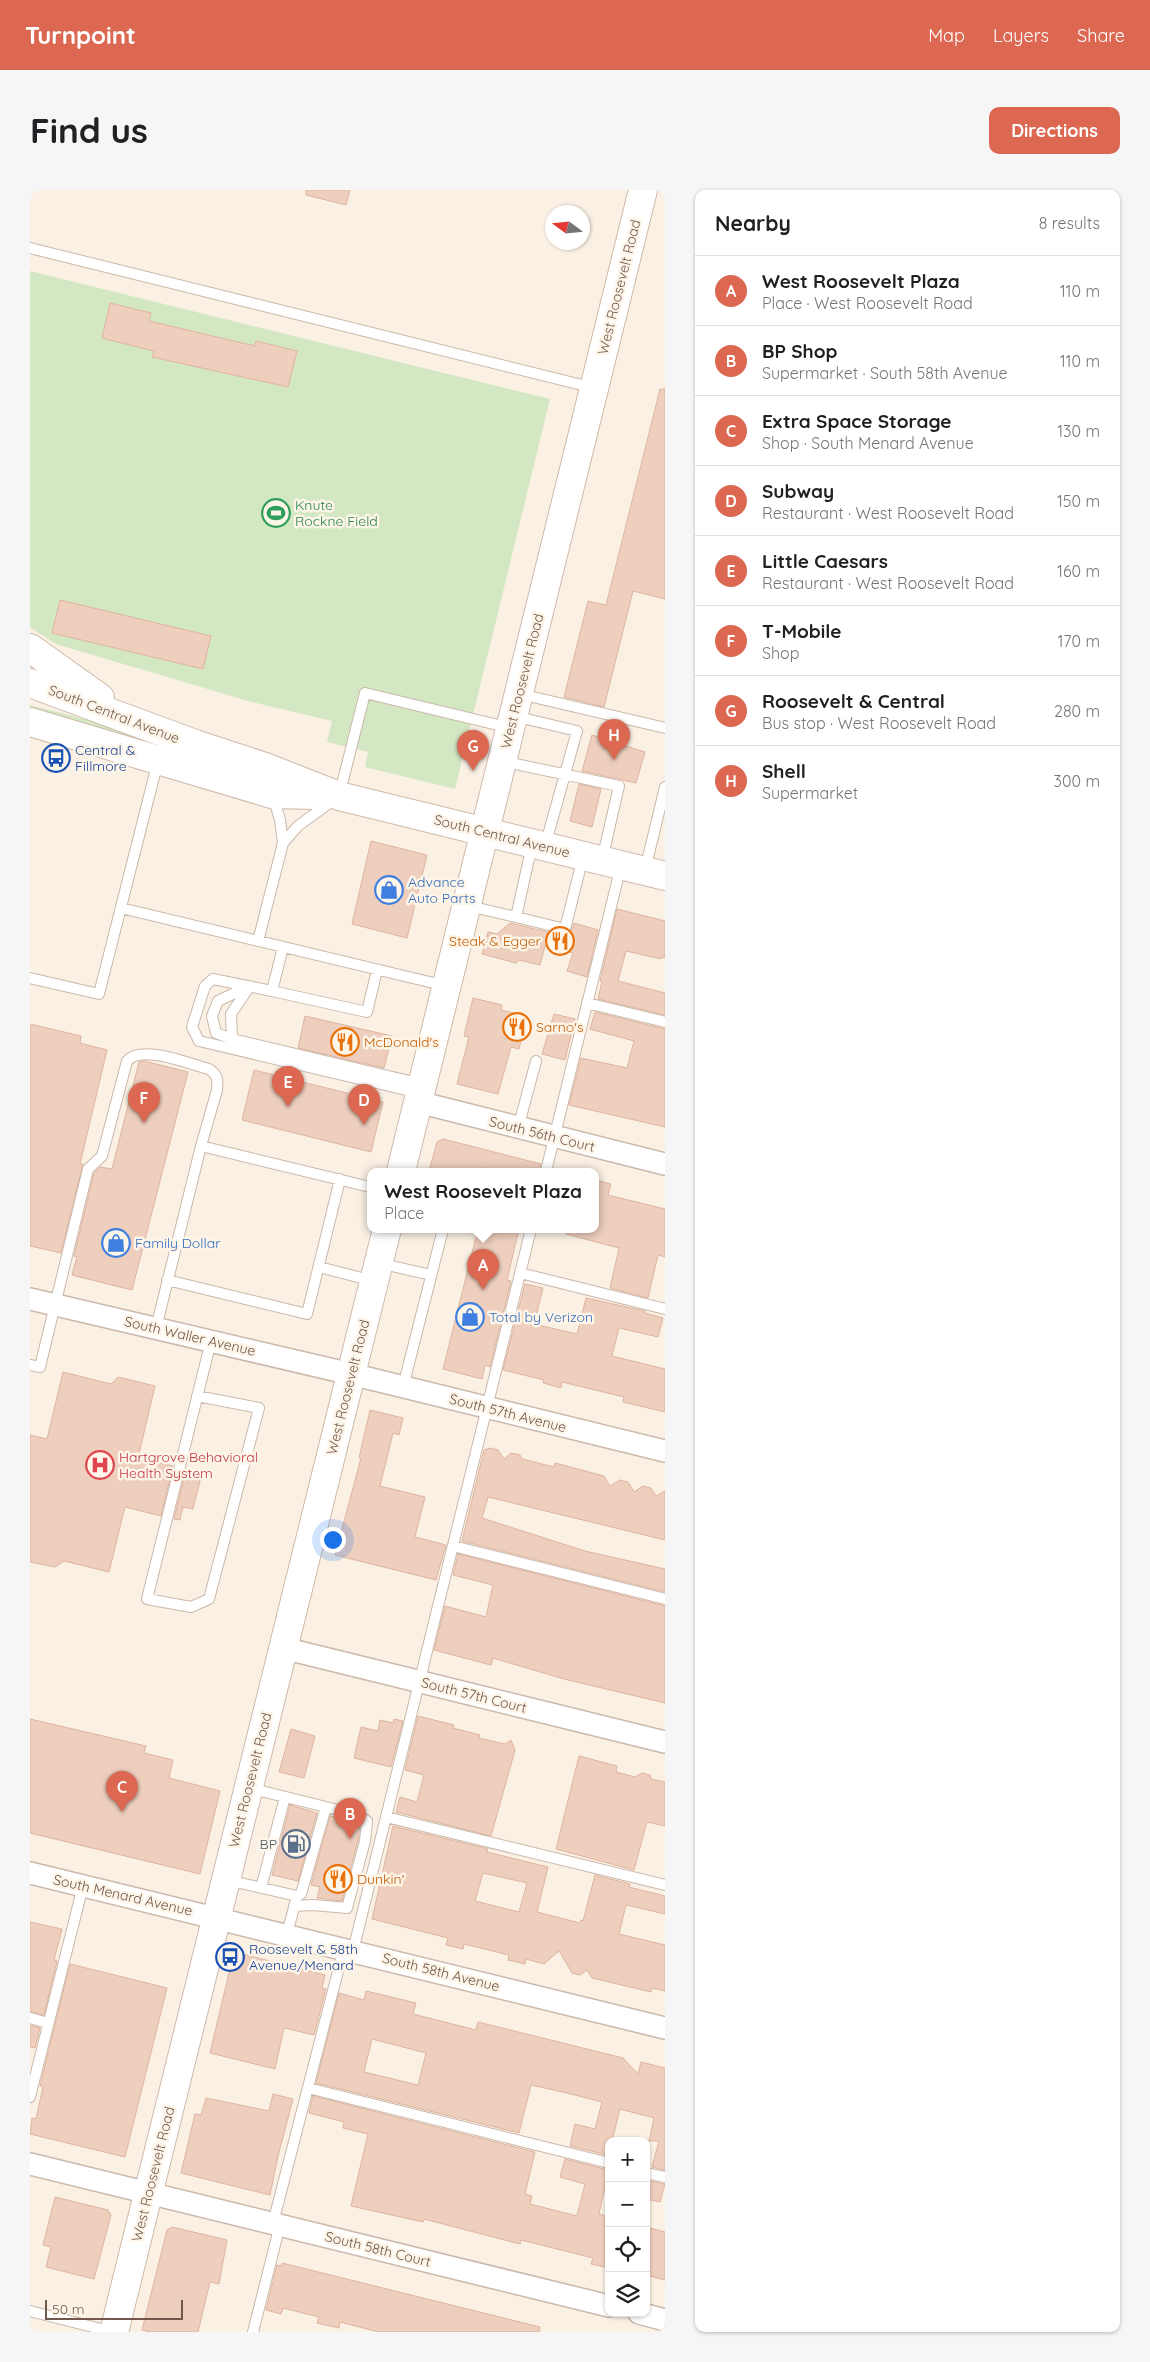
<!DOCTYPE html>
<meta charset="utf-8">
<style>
:root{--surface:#fff;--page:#f6f6f6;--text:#202124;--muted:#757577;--line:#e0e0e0;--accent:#dc6851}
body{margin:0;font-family:Quicksand,sans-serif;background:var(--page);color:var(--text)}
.controls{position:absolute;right:15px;bottom:15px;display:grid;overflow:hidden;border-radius:10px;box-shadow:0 1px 4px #0004}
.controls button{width:45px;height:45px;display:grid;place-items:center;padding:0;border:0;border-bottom:1px solid var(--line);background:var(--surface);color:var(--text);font:25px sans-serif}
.compass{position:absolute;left:515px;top:15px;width:45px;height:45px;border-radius:50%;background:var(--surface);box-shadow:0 1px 4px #0004;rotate:285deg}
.scale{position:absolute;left:15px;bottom:12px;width:138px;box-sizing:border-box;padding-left:5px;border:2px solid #71574b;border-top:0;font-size:14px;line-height:18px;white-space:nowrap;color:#71574b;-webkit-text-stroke:4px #fef5e9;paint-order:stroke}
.you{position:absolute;left:302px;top:1349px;width:18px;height:18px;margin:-12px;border:4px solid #fff;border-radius:50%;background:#1a73e8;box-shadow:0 0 0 8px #1a73e833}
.badge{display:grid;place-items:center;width:32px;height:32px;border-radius:50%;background:var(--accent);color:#fff;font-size:16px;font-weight:700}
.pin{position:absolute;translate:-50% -41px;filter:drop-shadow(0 1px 2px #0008)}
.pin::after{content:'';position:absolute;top:26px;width:18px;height:15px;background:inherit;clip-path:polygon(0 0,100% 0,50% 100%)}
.popup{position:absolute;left:337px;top:978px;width:232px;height:65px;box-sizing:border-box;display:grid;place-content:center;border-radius:10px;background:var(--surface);filter:drop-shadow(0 1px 4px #0005);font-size:16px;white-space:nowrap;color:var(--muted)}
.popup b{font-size:19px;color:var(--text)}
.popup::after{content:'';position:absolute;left:50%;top:100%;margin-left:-10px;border:10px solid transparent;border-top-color:var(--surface)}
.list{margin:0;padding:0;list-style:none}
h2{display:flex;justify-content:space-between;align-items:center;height:65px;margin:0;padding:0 20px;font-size:21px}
h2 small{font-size:16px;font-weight:400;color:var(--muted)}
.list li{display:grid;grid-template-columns:32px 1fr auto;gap:15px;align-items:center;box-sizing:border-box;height:70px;padding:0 20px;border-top:1px solid var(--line)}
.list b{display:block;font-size:19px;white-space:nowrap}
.list p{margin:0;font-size:16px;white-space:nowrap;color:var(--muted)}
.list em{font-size:16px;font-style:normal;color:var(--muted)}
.icon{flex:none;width:28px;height:28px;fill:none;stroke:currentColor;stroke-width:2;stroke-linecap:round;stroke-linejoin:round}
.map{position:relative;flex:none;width:635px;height:2142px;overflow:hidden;border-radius:10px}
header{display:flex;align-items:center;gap:30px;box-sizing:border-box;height:70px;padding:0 25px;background:var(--accent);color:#fff}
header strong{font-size:24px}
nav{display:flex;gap:28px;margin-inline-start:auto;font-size:18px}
.intro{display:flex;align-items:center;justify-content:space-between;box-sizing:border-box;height:120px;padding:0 30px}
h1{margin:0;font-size:35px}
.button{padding:12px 22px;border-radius:10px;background:var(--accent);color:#fff;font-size:18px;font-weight:700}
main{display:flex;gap:30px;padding:0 30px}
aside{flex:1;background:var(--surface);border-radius:10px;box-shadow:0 1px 4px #0004}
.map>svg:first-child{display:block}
.green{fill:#d4e7c3}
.building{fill:#eecebd;stroke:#dfb49f;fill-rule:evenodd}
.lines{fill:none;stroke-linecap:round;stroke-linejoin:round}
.lane-casing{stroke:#cbb8ab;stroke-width:12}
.street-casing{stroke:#cbb8ab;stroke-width:24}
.secondary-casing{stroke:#d0b9ab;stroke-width:30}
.lane{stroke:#fff;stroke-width:10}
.street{stroke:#fff;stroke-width:21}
.secondary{stroke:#fff;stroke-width:28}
.labels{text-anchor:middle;stroke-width:5;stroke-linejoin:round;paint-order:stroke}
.street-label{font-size:14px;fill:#71574b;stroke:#fef5e9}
.leisure-label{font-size:14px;fill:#27864d;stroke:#fef5e9;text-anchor:start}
.transit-label{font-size:14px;fill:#164399;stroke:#fef5e9;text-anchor:start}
.shop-label{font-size:14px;fill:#366cbe;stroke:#fef5e9;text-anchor:start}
.food-label{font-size:14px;fill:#c56008;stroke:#fef5e9;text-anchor:start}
.health-label{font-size:14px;fill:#be3a42;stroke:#fef5e9;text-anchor:start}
.service-label{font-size:14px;fill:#4e5e75;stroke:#fef5e9;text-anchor:end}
</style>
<header>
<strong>Turnpoint</strong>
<nav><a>Map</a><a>Layers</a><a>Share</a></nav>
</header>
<div class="intro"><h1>Find us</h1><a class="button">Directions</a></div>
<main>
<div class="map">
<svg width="635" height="2142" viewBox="0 0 635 2142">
<rect width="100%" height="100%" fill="#faf0e4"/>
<path class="green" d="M 0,81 L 520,209 L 425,599 L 335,577 L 338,562 L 297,552 L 302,531 L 218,511 L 26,454 L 0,437 Z
M 0,515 L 66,532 L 181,572 L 0,520 Z"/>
<path class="building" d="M 276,0 L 320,0 L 316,15 L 276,5 Z
M 80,113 L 121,123 L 119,131 L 225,156 L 226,151 L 267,161 L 258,197 L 122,167 L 124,161 L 72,148 Z
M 630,199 L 635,199 L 635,409 L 603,401 L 574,517 L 534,507 L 558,411 L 576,415 Z
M 30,410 L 181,446 L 173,479 L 22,443 Z
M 562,545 L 615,562 L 606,593 L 552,581 Z
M 549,594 L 571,599 L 562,637 L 540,631 Z
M 341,651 L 397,665 L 377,748 L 322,734 Z
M 587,719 L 635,731 L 635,768 L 631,767 L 631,769 L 596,761 L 588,791 L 635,803 L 635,825 L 568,809 L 572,791 L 570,791 Z
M 480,733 L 534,746 L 540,743 L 544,733 L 568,740 L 557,787 L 537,781 L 543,763 L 515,756 L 510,775 L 489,770 L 486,773 L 452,764 L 458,742 L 467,744 Z
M 443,808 L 472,815 L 471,820 L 497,826 L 489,859 L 481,857 L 468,904 L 427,894 L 439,847 L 434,846 Z
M 565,822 L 635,839 L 635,937 L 539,915 L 551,868 L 597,878 L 604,851 L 560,839 Z
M 524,824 L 545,829 L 535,870 L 512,864 Z
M 275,826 L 362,846 L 354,878 L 268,858 Z
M 0,834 L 51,846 L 50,853 L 77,860 L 50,974 L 53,974 L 31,1063 L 0,1056 Z
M 114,871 L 158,882 L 102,1100 L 42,1085 L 47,1067 L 44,1066 L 64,983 L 70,977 L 82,979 L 109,872 Z
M 224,880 L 353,912 L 341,962 L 212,930 Z
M 413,949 L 511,974 L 509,981 L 464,981 L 452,978 L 451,981 L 399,981 L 407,952 Z
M 566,990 L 581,994 L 578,1005 L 635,1019 L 635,1067 L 628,1065 L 618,1108 L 580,1098 L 589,1058 L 536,1044 L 536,1039 L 566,1039 Z
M 448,1039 L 489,1039 L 477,1090 L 481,1091 L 460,1177 L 455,1175 L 452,1189 L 413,1179 Z
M 495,1094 L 513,1098 L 504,1134 L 547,1144 L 556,1108 L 615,1121 L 615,1123 L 633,1128 L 628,1147 L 589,1138 L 582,1166 L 635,1179 L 635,1222 L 593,1212 L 594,1207 L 532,1192 L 531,1198 L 513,1193 L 514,1190 L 473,1180 Z
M 33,1182 L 81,1194 L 88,1187 L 125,1196 L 108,1268 L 143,1276 L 131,1326 L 95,1317 L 79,1382 L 34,1371 L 25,1377 L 0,1372 L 0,1245 L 17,1249 Z
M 340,1220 L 373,1228 L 369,1245 L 363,1243 L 350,1296 L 395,1307 L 385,1347 L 416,1355 L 406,1390 L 305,1365 L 331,1268 L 329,1268 Z
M 461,1258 L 468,1260 L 474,1269 L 481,1263 L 490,1265 L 492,1269 L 524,1277 L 525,1273 L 574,1286 L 580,1296 L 590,1290 L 598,1292 L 604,1302 L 613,1296 L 621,1298 L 626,1306 L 635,1301 L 635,1350 L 458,1307 L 452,1328 L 555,1361 L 635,1379 L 635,1402 L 432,1351 L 454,1260 Z
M 156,1279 L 172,1283 L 163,1319 L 153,1317 L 150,1330 L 144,1329 Z
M 428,1364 L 635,1416 L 635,1513 L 534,1489 L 463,1468 L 461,1475 L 404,1460 L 415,1416 L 456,1427 L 463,1395 L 423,1385 Z
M 388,1526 L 424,1535 L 423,1538 L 450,1545 L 449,1548 L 475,1554 L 481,1550 L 485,1560 L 461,1646 L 366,1622 L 370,1607 L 387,1612 L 394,1585 L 375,1580 Z
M 0,1529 L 116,1556 L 114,1563 L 143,1570 L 139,1588 L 190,1601 L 170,1684 L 0,1643 Z
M 364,1529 L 373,1531 L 361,1577 L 324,1568 L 331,1537 L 348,1541 L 350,1530 L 363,1533 Z
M 261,1539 L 285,1546 L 274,1588 L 249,1582 Z
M 549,1566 L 587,1576 L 586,1582 L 605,1587 L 612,1583 L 620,1585 L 621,1589 L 635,1592 L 635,1636 L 617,1632 L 604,1680 L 526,1659 Z
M 260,1615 L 287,1623 L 268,1691 L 242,1685 Z
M 300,1626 L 324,1631 L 330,1635 L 328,1650 L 312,1711 L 287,1708 L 290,1697 L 281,1695 Z
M 363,1636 L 458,1659 L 457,1662 L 518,1677 L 507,1722 L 550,1733 L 551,1730 L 553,1731 L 565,1685 L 600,1694 L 599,1697 L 635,1706 L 635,1724 L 596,1715 L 589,1744 L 635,1755 L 635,1801 L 622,1798 L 621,1802 L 562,1788 L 557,1780 L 550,1785 L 542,1783 L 529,1761 L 514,1774 L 496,1769 L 495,1774 L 478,1770 L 479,1765 L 434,1754 L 433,1759 L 416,1755 L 418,1748 L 342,1729 ZM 453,1683 L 497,1693 L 489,1722 L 445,1711 Z
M 0,1732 L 32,1739 L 24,1770 L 27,1771 L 14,1825 L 0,1821 Z
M 204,1762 L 295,1785 L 292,1798 L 296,1799 L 284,1845 L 254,1838 L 245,1879 L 180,1863 Z
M 40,1774 L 137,1798 L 95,1967 L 0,1944 L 2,1928 L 6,1929 L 13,1897 L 10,1896 Z
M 336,1801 L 386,1813 L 383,1824 L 446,1840 L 448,1832 L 593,1868 L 608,1884 L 611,1872 L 635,1878 L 635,1980 L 622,1977 L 629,1951 L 619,1951 L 624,1928 L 590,1919 L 582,1951 L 579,1951 L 577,1965 L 540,1956 L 545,1934 L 565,1939 L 572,1912 L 537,1903 L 501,1895 L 489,1943 L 286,1893 L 309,1803 L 334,1810 ZM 342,1849 L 396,1863 L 388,1895 L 334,1882 Z
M 0,1835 L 10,1838 L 5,1858 L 0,1857 Z
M 243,1904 L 263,1909 L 248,1966 L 240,2005 L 151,1983 L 165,1924 L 171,1925 L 176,1908 L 239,1921 Z
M 283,1906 L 505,1962 L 495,2004 L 502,2006 L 500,2014 L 547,2026 L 555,1994 L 530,1987 L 535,1969 L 574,1979 L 578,1982 L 569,2024 L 579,2027 L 579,2078 L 561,2074 L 563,2068 L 491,2050 L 490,2054 L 394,2029 L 393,2032 L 321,2016 L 338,1944 L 313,1938 L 314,1932 L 279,1923 Z
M 616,1990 L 635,1994 L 630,2012 L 616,2009 Z
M 25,2007 L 78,2020 L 81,2025 L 64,2089 L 16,2077 L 21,2057 L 13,2055 Z
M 142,2037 L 197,2050 L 189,2094 L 180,2092 L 168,2142 L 121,2142 L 112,2140 L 137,2040 Z
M 616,2037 L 635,2042 L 635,2090 L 616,2085 Z
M 252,2073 L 510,2137 L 509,2142 L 349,2142 L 310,2132 L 309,2138 L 287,2133 L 289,2127 L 253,2118 L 251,2124 L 236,2120 L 247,2075 L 251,2076 Z"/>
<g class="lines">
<defs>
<path id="lane" d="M 0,58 L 564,198
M 490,504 L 635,538
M 484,526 L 547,541 L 515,656
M 472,571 L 589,596 L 572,670
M 253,653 L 268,636 L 309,606 L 335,503 L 480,538
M 502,655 L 486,727 L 535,739 L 553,667
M 615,680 L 635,597
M 439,716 L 486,727
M 91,718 L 416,796
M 228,751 L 253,653 L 250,630 L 243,606
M 253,757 L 242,801 L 337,822 L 347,780
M 0,788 L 69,804 L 128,571
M 220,796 L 201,824 L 202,849 L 392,894
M 242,801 L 183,789 L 175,796 L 162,837 L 169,851 L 389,903
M 557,813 L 635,832
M 202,849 L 186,843 L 182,826 L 188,811 L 219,796
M 488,938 L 506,871
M 516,981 L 591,676
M 349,1073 L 401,1085
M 289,1077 L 343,1091
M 490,1083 L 635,1119
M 137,1090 L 277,1124 L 310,989
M 126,1138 L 171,956 L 340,997
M 0,1175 L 10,1177 L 58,979 L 72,966 L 97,871 C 112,854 159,874 179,879 C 188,885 188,890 187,900 L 171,956
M 373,1197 L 413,1039
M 167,1206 L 229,1218 L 179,1409 L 161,1417 L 117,1409 L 181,1151
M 423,1356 L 635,1409
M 219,1598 L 296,1617 L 271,1704 L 267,1706 L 257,1744
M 356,1627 L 635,1695
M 197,1690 L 267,1706
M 231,1698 L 255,1607
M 264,1716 L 283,1715 L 317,1718 L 335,1651 L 337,1631 L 325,1624 L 296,1617
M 323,1761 L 501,1039
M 0,1828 L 18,1833
M 278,1898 L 579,1973
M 0,1907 L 53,1696
M 616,1983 L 635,1987
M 243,2033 L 314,1758
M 0,2121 L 83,2142
M 223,2142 L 250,2035"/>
<path id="street" d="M 388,912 L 635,974
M 0,1109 L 321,1184 L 635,1261
M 253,1458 L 635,1552
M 0,1683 L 635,1838
M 0,1974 L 579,2116
M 609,2123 L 635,2130"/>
<path id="secondary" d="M 0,458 L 70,508
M 0,493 L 165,554 L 235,577 L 309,606 L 635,686
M 0,532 L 242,604 L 288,605
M 371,981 L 613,0
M 84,2142 L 357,1039"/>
</defs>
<use href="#lane" class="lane-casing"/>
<use href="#street" class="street-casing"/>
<use href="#secondary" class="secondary-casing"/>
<use href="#lane" class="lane"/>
<use href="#street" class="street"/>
<use href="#secondary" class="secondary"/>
</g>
<defs>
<symbol id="stadium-ring" viewBox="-11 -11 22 22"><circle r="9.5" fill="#fef5e9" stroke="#2e9e5b" stroke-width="1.5"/><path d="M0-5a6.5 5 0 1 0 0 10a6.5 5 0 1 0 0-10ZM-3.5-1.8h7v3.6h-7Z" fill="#2e9e5b"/></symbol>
<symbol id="bus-ring" viewBox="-11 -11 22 22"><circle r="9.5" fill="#fef5e9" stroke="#1a4fb4" stroke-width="1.5"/><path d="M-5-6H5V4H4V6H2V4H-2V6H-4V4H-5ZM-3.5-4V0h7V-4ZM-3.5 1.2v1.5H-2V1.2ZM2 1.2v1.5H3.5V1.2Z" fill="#1a4fb4"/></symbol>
<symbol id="shop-ring" viewBox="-11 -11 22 22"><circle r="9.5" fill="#fef5e9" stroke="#3f7fe0" stroke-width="1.5"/><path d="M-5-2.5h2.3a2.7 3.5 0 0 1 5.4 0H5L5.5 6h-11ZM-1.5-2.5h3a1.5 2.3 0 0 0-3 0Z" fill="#3f7fe0"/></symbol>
<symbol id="restaurant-ring" viewBox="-11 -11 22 22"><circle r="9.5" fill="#fef5e9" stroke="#e8710a" stroke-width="1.5"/><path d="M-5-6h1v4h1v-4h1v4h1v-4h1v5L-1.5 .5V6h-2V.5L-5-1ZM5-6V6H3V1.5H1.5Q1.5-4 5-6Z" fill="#e8710a"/></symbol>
<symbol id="hospital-ring" viewBox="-11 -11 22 22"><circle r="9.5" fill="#fef5e9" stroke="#e0444e" stroke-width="1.5"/><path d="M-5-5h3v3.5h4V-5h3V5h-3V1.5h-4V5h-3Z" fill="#e0444e"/></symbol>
<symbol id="fuel-ring" viewBox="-11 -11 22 22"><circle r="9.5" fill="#fef5e9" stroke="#5c6f8a" stroke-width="1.5"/><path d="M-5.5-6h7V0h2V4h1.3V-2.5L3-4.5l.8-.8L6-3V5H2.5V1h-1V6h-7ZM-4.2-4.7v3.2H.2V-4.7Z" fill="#5c6f8a"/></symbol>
</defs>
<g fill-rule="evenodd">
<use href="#stadium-ring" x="230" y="307" width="32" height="32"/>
<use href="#bus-ring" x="10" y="552" width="32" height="32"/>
<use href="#shop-ring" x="343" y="684" width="32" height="32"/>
<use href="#restaurant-ring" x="514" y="735" width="32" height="32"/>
<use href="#restaurant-ring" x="471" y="821" width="32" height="32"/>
<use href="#restaurant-ring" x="299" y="836" width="32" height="32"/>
<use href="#shop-ring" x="70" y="1037" width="32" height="32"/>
<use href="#shop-ring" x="424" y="1111" width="32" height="32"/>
<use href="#hospital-ring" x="54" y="1259" width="32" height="32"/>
<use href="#fuel-ring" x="250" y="1638" width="32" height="32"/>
<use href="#restaurant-ring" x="292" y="1673" width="32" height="32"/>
<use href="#bus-ring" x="184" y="1751" width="32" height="32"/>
</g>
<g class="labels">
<g class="street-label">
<text transform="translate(589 97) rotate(-76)" y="5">West Roosevelt Road</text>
<text transform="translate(492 491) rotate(-76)" y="5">West Roosevelt Road</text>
<text transform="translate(84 524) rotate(21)" y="5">South Central Avenue</text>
<text transform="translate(472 646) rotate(14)" y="5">South Central Avenue</text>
<text transform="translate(512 944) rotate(14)" y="5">South 56th Court</text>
<text transform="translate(160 1146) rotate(13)" y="5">South Waller Avenue</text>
<text transform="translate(318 1197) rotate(-76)" y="5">West Roosevelt Road</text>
<text transform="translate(478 1223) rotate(14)" y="5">South 57th Avenue</text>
<text transform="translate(444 1505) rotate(14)" y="5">South 57th Court</text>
<text transform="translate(220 1590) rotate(-76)" y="5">West Roosevelt Road</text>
<text transform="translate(93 1705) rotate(13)" y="5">South Menard Avenue</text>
<text transform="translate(411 1782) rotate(14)" y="5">South 58th Avenue</text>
<text transform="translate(123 1984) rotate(-76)" y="5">West Roosevelt Road</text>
<text transform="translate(348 2059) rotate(14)" y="5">South 58th Court</text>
</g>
<g class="leisure-label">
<text x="265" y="320">Knute<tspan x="265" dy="16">Rockne Field</tspan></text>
</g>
<g class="transit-label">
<text x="45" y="565">Central &amp;<tspan x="45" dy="16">Fillmore</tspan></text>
<text x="219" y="1764">Roosevelt &amp; 58th<tspan x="219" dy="16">Avenue/Menard</tspan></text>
</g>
<g class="shop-label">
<text x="378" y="697">Advance<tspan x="378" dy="16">Auto Parts</tspan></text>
<text x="105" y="1058">Family Dollar</text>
<text x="459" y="1132">Total by Verizon</text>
</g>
<g class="food-label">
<text x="511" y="756" text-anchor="end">Steak &amp; Egger</text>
<text x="506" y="842">Sarno's</text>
<text x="334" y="857">McDonald's</text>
<text x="327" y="1694">Dunkin'</text>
</g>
<g class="health-label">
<text x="89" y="1272">Hartgrove Behavioral<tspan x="89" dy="16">Health System</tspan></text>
</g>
<g class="service-label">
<text x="247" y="1659">BP</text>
</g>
</g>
</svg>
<div class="controls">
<button>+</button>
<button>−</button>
<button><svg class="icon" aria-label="locate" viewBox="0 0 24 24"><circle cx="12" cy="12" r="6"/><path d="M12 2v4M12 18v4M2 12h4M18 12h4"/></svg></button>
<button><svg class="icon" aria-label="layers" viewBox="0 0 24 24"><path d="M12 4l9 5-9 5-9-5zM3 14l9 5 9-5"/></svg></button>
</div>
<svg class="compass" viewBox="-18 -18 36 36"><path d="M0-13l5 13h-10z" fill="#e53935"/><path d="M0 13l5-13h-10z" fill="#757577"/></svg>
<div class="scale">50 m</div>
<div class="you"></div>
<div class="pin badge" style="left:453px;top:1100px">A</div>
<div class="popup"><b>West Roosevelt Plaza</b>Place</div>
<div class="pin badge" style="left:320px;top:1649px">B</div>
<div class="pin badge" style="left:92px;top:1622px">C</div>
<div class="pin badge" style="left:334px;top:935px">D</div>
<div class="pin badge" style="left:258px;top:917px">E</div>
<div class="pin badge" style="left:114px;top:933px">F</div>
<div class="pin badge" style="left:443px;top:581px">G</div>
<div class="pin badge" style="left:584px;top:570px">H</div>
</div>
<aside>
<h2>Nearby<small>8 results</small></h2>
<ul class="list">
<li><span class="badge">A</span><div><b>West Roosevelt Plaza</b><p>Place · West Roosevelt Road</p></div><em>110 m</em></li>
<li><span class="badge">B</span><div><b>BP Shop</b><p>Supermarket · South 58th Avenue</p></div><em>110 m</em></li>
<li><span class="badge">C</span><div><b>Extra Space Storage</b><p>Shop · South Menard Avenue</p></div><em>130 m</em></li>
<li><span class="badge">D</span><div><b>Subway</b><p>Restaurant · West Roosevelt Road</p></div><em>150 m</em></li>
<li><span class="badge">E</span><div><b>Little Caesars</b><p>Restaurant · West Roosevelt Road</p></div><em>160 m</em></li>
<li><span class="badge">F</span><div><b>T-Mobile</b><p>Shop</p></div><em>170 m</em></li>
<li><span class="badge">G</span><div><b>Roosevelt &amp; Central</b><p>Bus stop · West Roosevelt Road</p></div><em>280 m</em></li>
<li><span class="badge">H</span><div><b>Shell</b><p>Supermarket</p></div><em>300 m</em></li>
</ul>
</aside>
</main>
